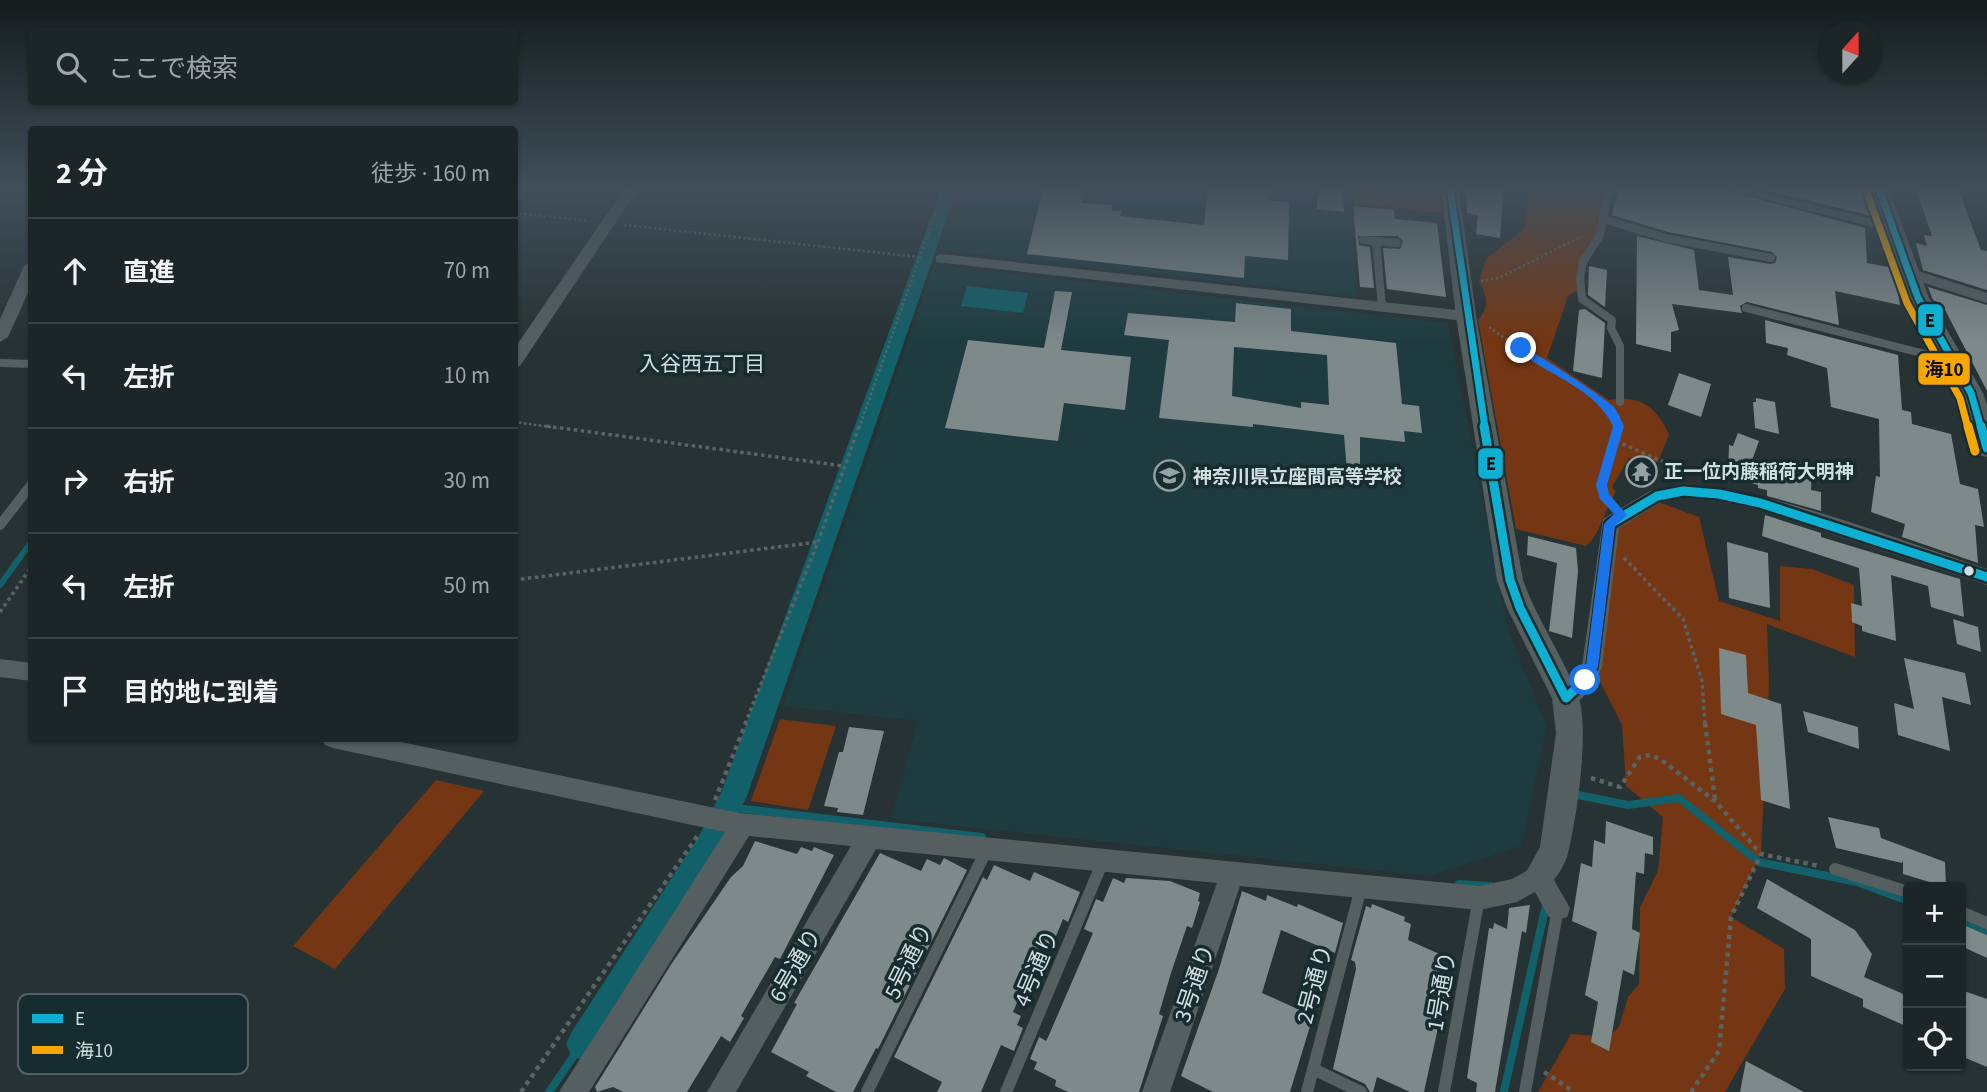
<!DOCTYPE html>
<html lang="ja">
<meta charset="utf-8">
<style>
:root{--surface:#1c2626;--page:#293232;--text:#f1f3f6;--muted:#a0a5a7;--line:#3a4343}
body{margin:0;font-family:"Source Sans 3","Noto Sans JP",sans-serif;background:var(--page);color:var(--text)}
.controls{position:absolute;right:21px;bottom:21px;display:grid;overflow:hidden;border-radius:7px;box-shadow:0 2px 5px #0004}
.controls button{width:63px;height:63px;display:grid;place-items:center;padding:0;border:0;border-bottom:2px solid var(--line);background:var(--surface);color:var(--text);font:35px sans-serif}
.compass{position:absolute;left:1819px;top:21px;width:63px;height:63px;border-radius:50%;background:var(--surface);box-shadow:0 2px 5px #0004;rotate:21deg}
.stop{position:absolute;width:21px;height:21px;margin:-16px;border:5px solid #1a73e8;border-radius:50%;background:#fff}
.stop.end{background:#1a73e8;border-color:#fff;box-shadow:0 2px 7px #0008}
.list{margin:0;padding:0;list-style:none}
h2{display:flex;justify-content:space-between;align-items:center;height:91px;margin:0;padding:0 28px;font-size:30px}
h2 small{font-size:23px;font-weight:400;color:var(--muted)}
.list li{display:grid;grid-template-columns:46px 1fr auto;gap:21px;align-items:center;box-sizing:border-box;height:105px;padding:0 28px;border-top:2px solid var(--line)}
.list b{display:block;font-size:26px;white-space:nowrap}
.list em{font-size:23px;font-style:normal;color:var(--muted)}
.icon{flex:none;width:38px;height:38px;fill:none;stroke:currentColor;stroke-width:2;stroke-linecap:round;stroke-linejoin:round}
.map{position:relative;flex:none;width:1987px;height:1092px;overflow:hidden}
.search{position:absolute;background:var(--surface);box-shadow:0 2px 5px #0004;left:28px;top:28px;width:490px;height:77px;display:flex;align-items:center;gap:18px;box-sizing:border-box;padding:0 24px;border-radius:7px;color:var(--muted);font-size:26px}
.panel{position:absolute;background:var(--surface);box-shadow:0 2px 5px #0004;left:28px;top:126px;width:490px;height:616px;border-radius:7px}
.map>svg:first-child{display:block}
.built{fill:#1e3c40}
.green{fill:#743613}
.water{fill:#126069}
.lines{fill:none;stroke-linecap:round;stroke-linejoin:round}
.stream-far1{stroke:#126069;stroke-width:6}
.stream{stroke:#126069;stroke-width:8}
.canal{fill:#126069;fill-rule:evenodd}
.building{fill:#7e898a;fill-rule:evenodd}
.path-far2{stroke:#5b6363;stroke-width:2.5;stroke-dasharray:2.5 2.5;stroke-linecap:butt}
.path-far1{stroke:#5b6363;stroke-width:3.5;stroke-dasharray:3.5 3.5;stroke-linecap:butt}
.path{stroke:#5b6363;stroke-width:4.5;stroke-dasharray:4.5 4.5;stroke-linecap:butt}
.service-far2{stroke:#565f60;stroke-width:8}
.service-far1{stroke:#565f60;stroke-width:10}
.service{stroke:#565f60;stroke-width:12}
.minor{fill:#565f60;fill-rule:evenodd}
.tertiary{fill:#565f60;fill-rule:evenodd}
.secondary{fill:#565f60;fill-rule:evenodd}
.bus-1-far1-casing{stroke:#162c2f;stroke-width:11}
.bus-1-casing{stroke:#162c2f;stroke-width:14}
.bus-2-far1-casing{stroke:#162c2f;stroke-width:11}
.bus-2-casing{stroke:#162c2f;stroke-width:14}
.bus-1-far1{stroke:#0dafd3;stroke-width:7}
.bus-1{stroke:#0dafd3;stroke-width:9}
.bus-2-far1{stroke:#f7a600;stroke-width:7}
.bus-2{stroke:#f7a600;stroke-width:9}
.route{fill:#1a73e8}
.bus-dot{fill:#d1dfe0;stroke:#162c2f;stroke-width:2.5}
.labels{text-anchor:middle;stroke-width:7;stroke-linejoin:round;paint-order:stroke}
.poi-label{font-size:19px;font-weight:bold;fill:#d1dfe0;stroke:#162c2f;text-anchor:start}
.neighbourhood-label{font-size:21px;fill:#d1dfe0;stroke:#162c2f}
.near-street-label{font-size:23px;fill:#d1dfe0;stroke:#162c2f}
.key{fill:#162c2f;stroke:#4e6264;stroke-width:2}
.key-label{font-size:19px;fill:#d1dfe0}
.line-badge{stroke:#162c2f;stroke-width:2.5}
.pale-badge-label{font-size:19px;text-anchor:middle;font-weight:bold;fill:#111}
</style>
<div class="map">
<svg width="1987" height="1092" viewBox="0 0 1987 1092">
<rect width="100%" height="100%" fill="#263233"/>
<path class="built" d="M 959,189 L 1350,189 L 1356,297 L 938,250 Z
M 934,265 L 1448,323 L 1508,630 L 1547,727 L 1521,846 L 1429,876 L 891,819 L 918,721 L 783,706 Z"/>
<path class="green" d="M 1353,189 L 1437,189 L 1442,213 L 1354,204 Z
M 1530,189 L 1614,189 L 1600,235 L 1589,250 L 1582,288 L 1568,296 L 1547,358 L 1609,400 C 1641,395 1655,406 1669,434 L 1658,462 L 1629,458 L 1612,487 L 1616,492 C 1606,505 1600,536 1586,546 L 1516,529 L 1478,320 C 1490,306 1487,296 1479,281 L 1486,259 L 1524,229 Z
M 1661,503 L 1699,517 L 1719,601 L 1780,621 L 1780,566 L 1812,569 L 1854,585 L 1855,657 L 1767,624 L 1769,683 L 1761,854 L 1731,917 L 1784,949 L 1785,989 L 1725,1092 L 1538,1092 L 1571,1034 L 1608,1037 L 1619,1027 L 1628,997 L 1639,984 L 1640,907 L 1658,871 L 1663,817 L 1626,786 L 1622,725 L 1597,676 L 1608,530 Z
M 780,719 L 836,726 L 808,810 L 751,801 Z
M 436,780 L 484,791 L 335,969 L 293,946 Z"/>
<path class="water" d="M 967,286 L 1028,293 L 1023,313 L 961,306 Z"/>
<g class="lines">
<path class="stream-far1" d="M 0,585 L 32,541"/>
<path class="stream" d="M 1573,794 L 1628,805 L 1679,798 L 1759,862 L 1857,882 L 1908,901
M 727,807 L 982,837
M 1459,884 L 1490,886
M 1961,920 L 1987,930
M 1504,1091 L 1546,905
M 549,1092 L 582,1044"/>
<path class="canal" d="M 941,189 L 957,189 L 747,796 L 719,854 L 593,1055 L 582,1060 L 571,1055 L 566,1044 L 571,1033 L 699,836 L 721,793 Z"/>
</g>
<path class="building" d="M 1043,189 L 1084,189 L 1081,203 L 1112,205 L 1112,210 L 1121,211 L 1120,216 L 1204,225 L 1208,189 L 1269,189 L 1268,200 L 1289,202 L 1288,260 L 1245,256 L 1244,278 L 1027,254 Z
M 1317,189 L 1343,189 L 1344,212 L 1317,209 Z
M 1466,189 L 1504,189 L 1500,238 L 1476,234 L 1478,215 L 1467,213 Z
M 1619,189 L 1721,189 L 1865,228 L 1867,263 L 1894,268 L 1900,305 L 1835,291 L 1839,325 L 1747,302 L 1740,306 L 1742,313 L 1672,304 L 1679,330 L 1671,332 L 1671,352 L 1636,344 L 1637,236 L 1694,250 L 1699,290 L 1733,295 L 1728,257 L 1770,264 L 1775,263 L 1777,257 L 1772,252 L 1668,232 L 1612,215 Z
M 1759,189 L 1866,189 L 1872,216 Z
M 1916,189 L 1958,189 L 1981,250 L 1987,251 L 1987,290 L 1923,270 L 1916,243 L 1927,246 L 1924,235 L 1932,236 Z
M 1353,206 L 1394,210 L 1395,219 L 1437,223 L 1446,297 L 1387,289 L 1383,248 L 1400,249 L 1403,241 L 1398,236 L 1358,236 L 1359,245 L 1370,247 L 1374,288 L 1360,287 Z
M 1589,266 L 1607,270 L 1605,307 L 1588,295 Z
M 1928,287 L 1987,305 L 1987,391 L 1942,304 L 1933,300 Z
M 1055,291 L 1072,292 L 1061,350 L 1131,357 L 1125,410 L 1064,403 L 1058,441 L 945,428 L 968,340 L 1044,348 Z
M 1236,303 L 1291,309 L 1291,331 L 1396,343 L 1402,404 L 1419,406 L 1422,433 L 1404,431 L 1405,442 L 1360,437 L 1360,471 L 1347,471 L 1344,435 L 1253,424 L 1253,427 L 1159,418 L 1169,340 L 1124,335 L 1128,313 L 1235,322 ZM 1234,347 L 1327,355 L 1329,405 L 1301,402 L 1301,408 L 1232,396 Z
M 1585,309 L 1605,323 L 1602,378 L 1573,371 L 1579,310 Z
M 1765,320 L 1898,355 L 1902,410 L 1911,412 L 1912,424 L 1951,434 L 1960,484 L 1978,489 L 1984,527 L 1975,525 L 1978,563 L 1902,537 L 1905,524 L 1871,512 L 1876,476 L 1880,477 L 1879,419 L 1831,407 L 1827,368 L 1787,355 L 1788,348 L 1766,343 Z
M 1679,373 L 1711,384 L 1701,417 L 1668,405 Z
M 1756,398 L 1775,402 L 1779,434 L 1755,428 L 1753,402 L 1756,402 Z
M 1738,433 L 1759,441 L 1751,463 L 1792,474 L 1793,461 L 1812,467 L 1811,490 L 1821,492 L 1821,511 L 1767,496 L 1767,490 L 1758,488 L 1758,485 L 1728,477 L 1729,445 L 1733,446 Z
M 1765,515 L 1821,533 L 1821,537 L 1960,579 L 1964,617 L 1931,607 L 1928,586 L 1891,575 L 1896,641 L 1862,631 L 1862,626 L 1852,622 L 1851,603 L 1862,606 L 1859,568 L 1762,536 Z
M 1528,536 L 1576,548 L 1578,571 L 1572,638 L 1549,631 L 1557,563 L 1527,555 Z
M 1727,542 L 1768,553 L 1770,608 L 1729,598 Z
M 1953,619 L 1978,627 L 1981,652 L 1957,644 Z
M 1719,648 L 1746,655 L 1748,693 L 1781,704 L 1790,809 L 1761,800 L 1756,725 L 1721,714 Z
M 1904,658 L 1965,673 L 1971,705 L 1942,697 L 1950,751 L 1898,735 L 1894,703 L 1914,709 Z
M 1803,711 L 1858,727 L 1859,749 L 1808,732 Z
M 849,727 L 884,731 L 863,815 L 837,812 L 838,808 L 824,806 L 839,752 L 843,752 Z
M 1828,817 L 1879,828 L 1881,838 L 1945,862 L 1946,887 L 1903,874 L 1903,860 L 1902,863 L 1836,848 Z
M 1606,821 L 1653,837 L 1653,855 L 1645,853 L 1644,874 L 1636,872 L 1632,929 L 1640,933 L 1634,975 L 1623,970 L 1609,1051 L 1591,1042 L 1598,1002 L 1585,995 L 1597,932 L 1572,921 L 1581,863 L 1592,867 L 1594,840 L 1605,844 Z
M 755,841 L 797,854 L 801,847 L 812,851 L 814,847 L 834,855 L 780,959 L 775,957 L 741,1016 L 744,1018 L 730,1042 L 721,1036 L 687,1092 L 623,1092 L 613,1087 L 597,1092 L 595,1087 L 672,963 L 731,877 L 743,866 Z
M 880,853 L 921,871 L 927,859 L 940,865 L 944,858 L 967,870 L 878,1049 L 876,1048 L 853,1092 L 836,1092 L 806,1076 L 809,1072 L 771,1052 L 797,1004 L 794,1003 Z
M 994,865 L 1030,881 L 1034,872 L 1080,892 L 1068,922 L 1063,919 L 1052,946 L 1043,942 L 1013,1012 L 1021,1016 L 1017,1025 L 1023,1028 L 1014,1051 L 1001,1045 L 981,1092 L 937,1092 L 942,1082 L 894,1057 L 983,877 L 987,880 Z
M 1113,878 L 1124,883 L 1126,878 L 1170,881 L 1200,893 L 1198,901 L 1200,902 L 1192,928 L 1187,926 L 1171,973 L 1159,1014 L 1163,1016 L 1139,1092 L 1068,1092 L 1055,1086 L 1056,1080 L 1034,1069 L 1037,1062 L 1030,1059 L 1039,1037 L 1046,1041 L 1049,1035 L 1093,933 L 1084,929 L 1096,899 L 1103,902 Z
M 1767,879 L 1855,930 L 1872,954 L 1864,977 L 1908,996 L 1908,1027 L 1863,1007 L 1863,999 L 1811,976 L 1811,939 L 1757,908 Z
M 1242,891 L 1266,901 L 1267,895 L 1297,907 L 1298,904 L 1343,923 L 1335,953 L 1281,930 L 1262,993 L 1302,1011 L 1300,1017 L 1311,1023 L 1290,1092 L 1213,1092 L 1181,1076 L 1219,969 Z
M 1372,904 L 1405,917 L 1404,921 L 1411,924 L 1408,940 L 1444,956 L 1443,965 L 1451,968 L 1424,1092 L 1410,1092 L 1377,1077 L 1373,1092 L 1370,1092 L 1365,1084 L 1333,1069 L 1356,969 L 1355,962 L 1351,960 L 1366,906 L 1371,908 Z
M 1530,905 L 1526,933 L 1522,931 L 1495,1092 L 1476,1092 L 1477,1083 L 1467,1078 L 1489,928 L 1493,929 L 1494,923 L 1507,929 L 1509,908 Z
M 1961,924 L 1987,935 L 1987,958 L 1961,946 Z
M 1961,990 L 1987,999 L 1987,1067 L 1961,1056 Z
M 1746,1061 L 1804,1092 L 1740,1092 Z"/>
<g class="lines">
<path class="path-far2" d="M 514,213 L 589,221
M 624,225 L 919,257
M 1481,281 L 1499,278 L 1582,236
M 1489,327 L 1543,365 L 1589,391 L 1606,406
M 1613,415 L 1619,426
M 514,422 L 559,428
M 859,428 L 944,189
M 1617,428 L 1619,415"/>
<path class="path-far1" d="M 546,426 L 843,466
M 1616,441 L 1673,466 L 1681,473
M 1611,503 C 1591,483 1615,451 1618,426
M 1624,558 L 1683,619 L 1702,681 L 1705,724
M 514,580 L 818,542
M 0,612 L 32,566
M 745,724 L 818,542 L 859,426"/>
<path class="path" d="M 1705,723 L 1715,799
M 1591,778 L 1620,787 L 1640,757 L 1650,755 L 1660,759 L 1715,801 L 1761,854 L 1819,866
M 715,800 L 746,723
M 1544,1072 L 1574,1092
M 521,1092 L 698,835
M 1691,1092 L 1719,1051 L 1731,917 L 1761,854"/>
<path class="service-far2" d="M 1612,189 L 1607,197 L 1600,235 L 1583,262 L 1580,277 L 1582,299 L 1612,320 L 1611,328 L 1620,346 L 1620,402
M 1603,219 L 1666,238 L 1771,258
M 1363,240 L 1397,243
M 1376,241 L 1382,307
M 1746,308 L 1952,361
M 0,363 L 32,364"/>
<path class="service-far1" d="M 0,525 L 32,484"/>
<path class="service" d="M 1835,869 L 1908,892
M 1961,912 L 1987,923
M 1313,1069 L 1361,1092
M 867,1092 L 987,849
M 1006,1092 L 1103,861
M 1307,1092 L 1361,888
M 1444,1092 L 1479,898
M 1525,1092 L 1558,908"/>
<path class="minor" d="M 624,189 L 638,189 L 520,366 L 514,367 L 514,349 Z
M 1724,189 L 1748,189 L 1897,225 L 1899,228 L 1892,232 Z
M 941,254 L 1466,311 L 1474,316 L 1466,321 L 936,262 L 936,256 Z
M 32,261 L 32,284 L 8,337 L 0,342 L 0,319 L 24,266 Z
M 1908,268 L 1987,293 L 1987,303 L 1903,276 L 1900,273 Z
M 1683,484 C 1782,492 1892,538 1987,569 L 1987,585 L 1759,510 L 1719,501 L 1683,498 L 1662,502 L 1619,528 L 1602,667 C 1595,683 1579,712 1558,705 L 1555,698 L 1582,666 L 1603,519 L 1650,491 Z
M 0,659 L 32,663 L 32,681 L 0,677 Z
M 322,738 L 382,738 L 739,813 L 1479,886 L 1512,879 L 1539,864 L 1547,868 L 1570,908 L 1567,917 L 1558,920 L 1549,917 L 1535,892 L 1517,902 L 1479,910 L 1240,886 L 1170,1092 L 1142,1092 L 1217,883 L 876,849 L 736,1092 L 707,1092 L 851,846 L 749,836 L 589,1092 L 559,1092 L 725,832 L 333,748 L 325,745 Z"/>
<path class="tertiary" d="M 1441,189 L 1459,189 L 1476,316 L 1523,580 C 1537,620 1563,656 1578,696 C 1590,726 1577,816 1569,849 C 1566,865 1554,885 1539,891 L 1528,886 L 1524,876 L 1540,847 L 1556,733 L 1552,698 L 1507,608 L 1497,580 L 1456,316 Z"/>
<path class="secondary" d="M 1869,189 L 1889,189 L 1929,298 L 1983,393 L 1987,405 L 1987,457 L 1978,455 L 1974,448 L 1959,393 L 1907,298 Z"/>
<defs>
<path id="bus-1-far1" d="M 1450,189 L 1485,428
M 1879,189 L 1918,298 L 1971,393 L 1981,428"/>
<path id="bus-1" d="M 1484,426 L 1510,580 L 1520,608 L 1566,698 L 1585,680 L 1592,667 L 1610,524 L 1657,496 L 1683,491 L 1719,494 L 1760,503 L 1987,577
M 1981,426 L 1987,448"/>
<path id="bus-2-far1" d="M 1867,193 L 1907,303 L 1960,398 L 1968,428"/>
<path id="bus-2" d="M 1968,426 L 1975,451"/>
</defs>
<use href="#bus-1-far1" class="bus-1-far1-casing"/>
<use href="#bus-1" class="bus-1-casing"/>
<use href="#bus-2-far1" class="bus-2-far1-casing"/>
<use href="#bus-2" class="bus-2-casing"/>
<use href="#bus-1-far1" class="bus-1-far1"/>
<use href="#bus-1" class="bus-1"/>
<use href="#bus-2-far1" class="bus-2-far1"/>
<use href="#bus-2" class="bus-2"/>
</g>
<linearGradient id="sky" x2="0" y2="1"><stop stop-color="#151c1c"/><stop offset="0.55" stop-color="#414f5b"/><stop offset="1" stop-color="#414f5b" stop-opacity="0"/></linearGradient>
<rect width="1987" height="342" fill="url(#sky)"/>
<path class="route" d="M 1518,346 C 1527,346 1602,396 1613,406 C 1618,411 1620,419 1624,426 L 1607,485 L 1609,494 L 1627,515 L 1615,526 L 1598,667 L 1589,684 L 1585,686 L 1579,680 L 1586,666 L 1604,524 L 1614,514 L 1600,499 L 1596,485 L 1613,426 C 1596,389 1548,375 1518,351 Z"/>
<defs>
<symbol id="temple-ring" viewBox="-11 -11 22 22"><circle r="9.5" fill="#162c2f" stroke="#95a2a3" stroke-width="1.5"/><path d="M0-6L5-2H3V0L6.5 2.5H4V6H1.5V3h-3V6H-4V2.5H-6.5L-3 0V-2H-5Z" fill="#95a2a3"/></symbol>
<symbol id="school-ring" viewBox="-11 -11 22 22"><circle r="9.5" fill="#162c2f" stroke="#95a2a3" stroke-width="1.5"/><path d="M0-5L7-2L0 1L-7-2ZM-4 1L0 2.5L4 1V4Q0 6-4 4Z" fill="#95a2a3"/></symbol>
</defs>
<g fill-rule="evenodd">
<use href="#temple-ring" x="1624" y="454" width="35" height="35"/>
<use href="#school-ring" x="1152" y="458" width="35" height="35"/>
</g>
<circle class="bus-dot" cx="1969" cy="571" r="6"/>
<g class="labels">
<g class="poi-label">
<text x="1664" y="478">正一位内藤稲荷大明神</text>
<text x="1193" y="483">神奈川県立座間高等学校</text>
</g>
<g class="neighbourhood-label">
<text x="702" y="371">入谷西五丁目</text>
</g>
<g class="near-street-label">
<text transform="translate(908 961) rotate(-64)" y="8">5号通り</text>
<text transform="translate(795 965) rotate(-60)" y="8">6号通り</text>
<text transform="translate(1036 968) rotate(-67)" y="8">4号通り</text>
<text transform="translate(1194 983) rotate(-71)" y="8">3号通り</text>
<text transform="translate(1314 984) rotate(-75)" y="8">2号通り</text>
<text transform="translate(1441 991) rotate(-80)" y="8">1号通り</text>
</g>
</g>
<rect x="18" y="994" width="230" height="80" rx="10" class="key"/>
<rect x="32" y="1014" width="31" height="9" fill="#0dafd3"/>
<rect x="32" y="1046" width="31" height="8" fill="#f7a600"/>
<g class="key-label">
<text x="75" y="1025">E</text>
<text x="75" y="1057">海10</text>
</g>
<g class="line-badge">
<rect x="1917" y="303" width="27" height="34" rx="7" fill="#0dafd3"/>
<rect x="1917" y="352" width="54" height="34" rx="7" fill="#f7a600"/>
<rect x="1477" y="447" width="27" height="33" rx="7" fill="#0dafd3"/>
</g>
<g class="pale-badge-label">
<text x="1930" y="327">E</text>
<text x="1944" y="376">海10</text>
<text x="1491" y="470">E</text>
</g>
</svg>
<div class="controls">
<button>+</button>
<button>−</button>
<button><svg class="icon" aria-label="locate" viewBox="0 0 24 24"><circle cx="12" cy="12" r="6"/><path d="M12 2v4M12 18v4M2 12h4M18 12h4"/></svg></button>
</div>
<svg class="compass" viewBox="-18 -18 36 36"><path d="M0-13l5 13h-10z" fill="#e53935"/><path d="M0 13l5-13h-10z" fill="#a0a5a7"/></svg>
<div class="stop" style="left:1585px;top:680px"></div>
<div class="stop end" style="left:1521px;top:348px"></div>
<div class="search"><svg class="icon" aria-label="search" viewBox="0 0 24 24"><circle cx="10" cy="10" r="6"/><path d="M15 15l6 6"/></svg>ここで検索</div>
<section class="panel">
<h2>2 分<small>徒歩 · 160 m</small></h2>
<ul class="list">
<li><svg class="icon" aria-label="ahead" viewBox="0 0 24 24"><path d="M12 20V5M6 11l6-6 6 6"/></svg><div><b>直進</b></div><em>70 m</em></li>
<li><svg class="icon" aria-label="left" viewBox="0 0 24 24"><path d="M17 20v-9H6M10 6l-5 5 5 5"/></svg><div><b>左折</b></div><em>10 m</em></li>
<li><svg class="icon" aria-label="right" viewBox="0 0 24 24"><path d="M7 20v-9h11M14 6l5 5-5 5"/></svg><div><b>右折</b></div><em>30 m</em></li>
<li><svg class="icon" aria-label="left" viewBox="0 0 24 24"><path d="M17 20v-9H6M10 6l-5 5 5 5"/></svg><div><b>左折</b></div><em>50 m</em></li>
<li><svg class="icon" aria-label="arrive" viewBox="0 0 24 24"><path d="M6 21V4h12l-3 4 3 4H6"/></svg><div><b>目的地に到着</b></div></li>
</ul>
</section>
</div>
